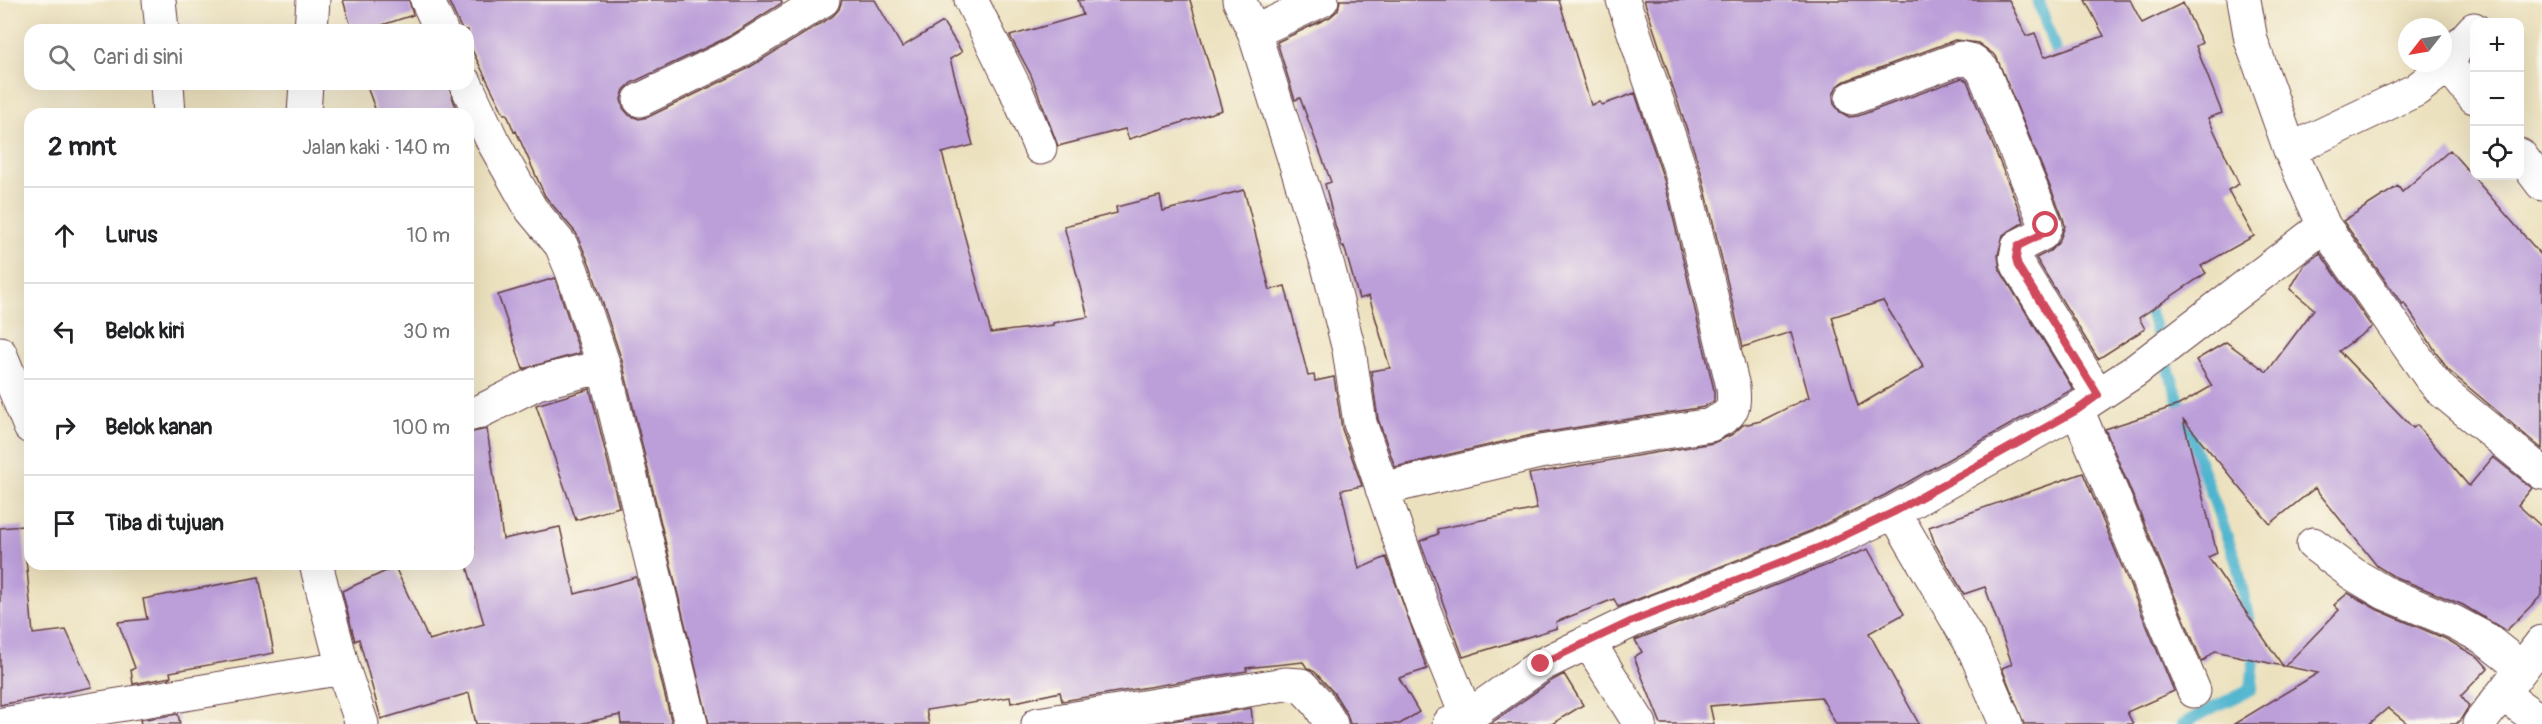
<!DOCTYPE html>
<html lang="id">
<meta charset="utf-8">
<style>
:root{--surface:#fff;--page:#f2f2f2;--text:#202124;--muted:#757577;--line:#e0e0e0}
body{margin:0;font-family:Pangolin,sans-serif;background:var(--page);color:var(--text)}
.controls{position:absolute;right:18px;top:18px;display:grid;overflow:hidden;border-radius:12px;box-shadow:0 6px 24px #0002}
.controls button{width:54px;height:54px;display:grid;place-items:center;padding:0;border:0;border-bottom:2px solid var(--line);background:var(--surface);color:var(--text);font:30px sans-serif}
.compass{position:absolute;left:2398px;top:18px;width:54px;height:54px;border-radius:50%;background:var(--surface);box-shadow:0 6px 24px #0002;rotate:239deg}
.stop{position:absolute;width:18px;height:18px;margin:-14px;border:4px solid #d1495b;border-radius:50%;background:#fff}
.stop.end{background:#d1495b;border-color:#fff;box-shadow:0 2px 6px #0008}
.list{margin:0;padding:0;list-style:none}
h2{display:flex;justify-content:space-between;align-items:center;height:78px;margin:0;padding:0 24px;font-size:26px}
h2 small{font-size:20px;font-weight:400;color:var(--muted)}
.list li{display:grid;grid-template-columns:39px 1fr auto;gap:18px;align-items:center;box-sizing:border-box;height:96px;padding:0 24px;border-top:2px solid var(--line)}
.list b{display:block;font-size:22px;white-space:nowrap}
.list em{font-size:20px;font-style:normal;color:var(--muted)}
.icon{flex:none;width:33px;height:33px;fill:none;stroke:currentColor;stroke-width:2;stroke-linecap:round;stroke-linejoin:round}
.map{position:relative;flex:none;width:2542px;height:724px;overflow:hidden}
.search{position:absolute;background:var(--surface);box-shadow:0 6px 24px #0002;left:24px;top:24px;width:450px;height:66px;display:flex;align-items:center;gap:15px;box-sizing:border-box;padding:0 21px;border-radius:18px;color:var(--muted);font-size:22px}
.panel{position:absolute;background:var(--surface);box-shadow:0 6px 24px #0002;left:24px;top:108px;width:450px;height:462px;border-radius:18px}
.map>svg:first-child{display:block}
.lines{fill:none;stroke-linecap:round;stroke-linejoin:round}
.stream{stroke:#50b5cf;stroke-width:12}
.building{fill:#bc9fd9;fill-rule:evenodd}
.street-casing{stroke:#623c41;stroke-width:35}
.street{stroke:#fff;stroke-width:33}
.route{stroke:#d1495b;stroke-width:8}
</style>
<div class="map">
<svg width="2542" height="724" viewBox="0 0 2542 724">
<rect width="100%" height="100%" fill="#fbf7ec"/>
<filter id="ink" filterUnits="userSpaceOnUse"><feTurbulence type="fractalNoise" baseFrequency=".0167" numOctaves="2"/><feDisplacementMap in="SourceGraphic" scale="12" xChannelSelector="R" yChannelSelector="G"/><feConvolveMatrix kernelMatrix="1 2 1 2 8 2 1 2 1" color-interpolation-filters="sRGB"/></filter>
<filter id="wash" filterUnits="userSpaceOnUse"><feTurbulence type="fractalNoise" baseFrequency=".008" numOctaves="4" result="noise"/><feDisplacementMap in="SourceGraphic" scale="24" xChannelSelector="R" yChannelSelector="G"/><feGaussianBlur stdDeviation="1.35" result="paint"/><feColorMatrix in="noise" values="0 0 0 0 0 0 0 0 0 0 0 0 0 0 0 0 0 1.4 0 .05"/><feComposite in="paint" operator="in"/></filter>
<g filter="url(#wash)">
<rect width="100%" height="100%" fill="#ece1be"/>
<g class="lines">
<path class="stream" d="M 2038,0 L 2061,67
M 2145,297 L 2193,444 L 2237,564 L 2255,651 L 2251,690 L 2214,707 L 2183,724"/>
</g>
<g id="blocks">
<path class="building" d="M 343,0 L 409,0 L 413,15 L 367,30 L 352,30 Z
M 448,0 L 781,0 L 782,3 L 726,38 L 631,83 L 624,90 L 621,99 L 623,108 L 629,115 L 639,119 L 648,117 L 745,70 L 833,16 L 839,9 L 842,0 L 875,0 L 902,47 L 943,22 L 962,52 L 950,59 L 973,145 L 942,153 L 991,333 L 1053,325 L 1053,323 L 1088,317 L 1064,226 L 1117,213 L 1116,207 L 1160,196 L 1163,211 L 1244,190 L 1270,290 L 1285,286 L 1308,376 L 1314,375 L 1315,381 L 1334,377 L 1342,429 L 1362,486 L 1341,490 L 1359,569 L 1386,557 L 1427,669 L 1399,678 L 1419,712 L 1400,724 L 1350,724 L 1347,714 L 1334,693 L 1315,672 L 1307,668 L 1303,662 L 1246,668 L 1247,671 L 1062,701 L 1060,692 L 1011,703 L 1010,697 L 926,710 L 929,724 L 709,724 L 622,361 L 590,265 L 576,233 L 545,196 L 516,131 L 514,132 L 507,114 L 504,114 L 468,42 L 468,30 L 462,30 Z
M 1078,0 L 1190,0 L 1222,110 L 1129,139 L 1125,129 L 1058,146 L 1031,75 L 1010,36 L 1083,15 Z
M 1340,0 L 1559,0 L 1591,105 L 1600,102 L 1602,105 L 1635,93 L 1665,183 L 1714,390 L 1714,401 L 1704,407 L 1536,434 L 1395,467 L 1378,419 L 1371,371 L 1390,368 L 1369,296 L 1359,299 L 1344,246 L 1342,247 L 1335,225 L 1325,184 L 1331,182 L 1300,98 L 1295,100 L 1277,42 L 1330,17 L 1338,10 Z
M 1644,0 L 2009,0 L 2026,36 L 2035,33 L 2044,57 L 2104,36 L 2085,0 L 2130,0 L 2142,23 L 2183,3 L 2202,43 L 2196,46 L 2222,113 L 2208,118 L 2239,184 L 2228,190 L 2254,236 L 2201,266 L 2206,273 L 2139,318 L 2145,329 L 2098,359 L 2036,258 L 2050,251 L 2059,242 L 2065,226 L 2063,218 L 1996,56 L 1978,43 L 1955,40 L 1845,81 L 1837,86 L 1833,95 L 1834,104 L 1840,112 L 1849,117 L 1858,116 L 1962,78 L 1967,81 L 2024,222 L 2003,235 L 1998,255 L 2000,270 L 2073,389 L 1885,495 L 1813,530 L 1618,607 L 1614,599 L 1556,622 L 1557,628 L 1463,657 L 1420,541 L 1438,534 L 1437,529 L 1537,509 L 1529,474 L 1713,443 L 1733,434 L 1743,425 L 1761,421 L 1809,397 L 1791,332 L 1743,347 L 1701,172 ZM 1883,301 L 1924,367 L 1858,406 L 1832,317 Z
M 366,84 L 448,84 L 458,114 L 377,114 Z
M 2450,150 L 2542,256 L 2542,449 L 2448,370 L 2404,303 L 2402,304 L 2343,221 L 2398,186 L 2402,192 Z
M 2320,253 L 2372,327 L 2339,351 L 2413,428 L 2417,425 L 2469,486 L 2493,457 L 2532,488 L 2518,505 L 2542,527 L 2542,595 L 2506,631 L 2463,605 L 2393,576 L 2377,566 L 2315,488 L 2270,524 L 2183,419 L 2217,553 L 2208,557 L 2283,666 L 2215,651 L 2202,662 L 2105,429 L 2179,405 L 2212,386 L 2196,360 L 2226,342 L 2267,372 L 2314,309 L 2290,289 L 2304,265 Z
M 555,278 L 580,353 L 523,369 L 498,295 Z
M 590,389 L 619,507 L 576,520 L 536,405 Z
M 487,429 L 503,539 L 560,527 L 575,594 L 636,577 L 672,724 L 621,724 L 620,715 L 579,724 L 476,724 L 469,693 L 381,719 L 359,639 L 355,641 L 342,591 L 395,567 L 429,640 L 484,624 L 468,570 L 468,552 L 474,550 L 468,511 L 468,433 Z
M 2083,473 L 2174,691 L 2127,712 L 2133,724 L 2024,724 L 2002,668 L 2012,664 L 1985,587 L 1964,594 L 1935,544 L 1929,527 Z
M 23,526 L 33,634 L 66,630 L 92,687 L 0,705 L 0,528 Z
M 1868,549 L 1904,614 L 1869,633 L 1919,724 L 1836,724 L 1821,697 L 1710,706 L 1714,724 L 1661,724 L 1634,657 L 1642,652 L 1635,640 Z
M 259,577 L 274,653 L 170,672 L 171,677 L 133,684 L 131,670 L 135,668 L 118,622 L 147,619 L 143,599 Z
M 2348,593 L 2378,610 L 2446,639 L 2479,658 L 2488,668 L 2461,696 L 2469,706 L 2461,719 L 2456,724 L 2408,724 L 2388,708 L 2369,724 L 2234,724 L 2318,673 L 2285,666 L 2339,610 L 2334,605 Z
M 1564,674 L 1583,705 L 1552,724 L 1490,724 L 1551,681 Z
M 1251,708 L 1253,724 L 1162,724 L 1166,722 Z
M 178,714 L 180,724 L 141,724 L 140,720 Z"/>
</g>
</g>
<g filter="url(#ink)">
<use href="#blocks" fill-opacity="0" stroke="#623c41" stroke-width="1.5"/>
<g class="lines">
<defs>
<path id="street" d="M 159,0 L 162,30
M 427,0 L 441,30
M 971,0 L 1015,88 L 1040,148
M 1239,0 L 1254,32 L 1328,266 L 1349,350 L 1360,423 L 1423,608 L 1467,717 L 1449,724
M 2244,0 L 2251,40 L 2290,150 L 2324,226 L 2430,377 L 2441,390 L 2542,473
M 311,30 L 313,0
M 1254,32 L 1322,0
M 2448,65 L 2455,50 L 2474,29
M 167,84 L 169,114
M 466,84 L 492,140 L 531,209 L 561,245 L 572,271 L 604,366 L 691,724
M 1852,98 L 1961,58 L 1973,61 L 1983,70 L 2046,225 L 2042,234 L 2018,246 L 2016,258 L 2018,265 L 2098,395
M 640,100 L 735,54 L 823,0
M 304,114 L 306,84
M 2290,150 L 2416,90 L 2448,65 L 2474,97
M 2520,155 L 2542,184
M 0,353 L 30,427
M 2077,409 L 2194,691
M 468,415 L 479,412 L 537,383 L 604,366
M 1382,489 L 1540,452 L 1710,425 C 1732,414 1735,411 1733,387 L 1683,178 L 1623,0
M 1894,512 L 1974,649 L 2006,724
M 2313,544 L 2353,574 L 2385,593 L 2454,622 L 2484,638 L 2522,668
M 316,564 L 343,668 L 362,724
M 1588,641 L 1640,724
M 2502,694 L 2542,722
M 1467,717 L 1541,665 L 1632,621 L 1820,547 L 1894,512 L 2077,409 L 2135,371 L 2324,226
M 3,724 L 343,668
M 1038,724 L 1285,684 L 1301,685 L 1318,703 L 1331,724
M 2479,724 L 2542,642"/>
</defs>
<use href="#street" class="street-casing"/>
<use href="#street" class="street"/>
</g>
</g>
<g class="lines" filter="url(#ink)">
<path class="route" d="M 1541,664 L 1632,621 L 1820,547 L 1894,512 L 2077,410 L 2098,395 L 2018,266 L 2016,258 L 2018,246 L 2042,234 L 2046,225"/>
</g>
</svg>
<div class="controls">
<button>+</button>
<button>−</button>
<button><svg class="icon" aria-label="locate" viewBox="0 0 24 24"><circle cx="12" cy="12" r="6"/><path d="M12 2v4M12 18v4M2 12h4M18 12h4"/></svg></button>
</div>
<svg class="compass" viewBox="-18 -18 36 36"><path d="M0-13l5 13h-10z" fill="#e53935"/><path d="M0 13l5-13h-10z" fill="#757577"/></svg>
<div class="stop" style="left:2046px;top:225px"></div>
<div class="stop end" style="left:1541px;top:664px"></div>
<div class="search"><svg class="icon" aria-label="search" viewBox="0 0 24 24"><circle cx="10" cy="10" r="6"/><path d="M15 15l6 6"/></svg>Cari di sini</div>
<section class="panel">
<h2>2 mnt<small>Jalan kaki · 140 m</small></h2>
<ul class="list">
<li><svg class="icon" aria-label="ahead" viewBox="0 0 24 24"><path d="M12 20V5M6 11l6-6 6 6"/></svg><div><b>Lurus</b></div><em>10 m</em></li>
<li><svg class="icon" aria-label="left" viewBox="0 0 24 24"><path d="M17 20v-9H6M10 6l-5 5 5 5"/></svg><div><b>Belok kiri</b></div><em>30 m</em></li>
<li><svg class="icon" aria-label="right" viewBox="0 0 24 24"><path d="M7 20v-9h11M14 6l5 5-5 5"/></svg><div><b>Belok kanan</b></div><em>100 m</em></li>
<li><svg class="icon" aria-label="arrive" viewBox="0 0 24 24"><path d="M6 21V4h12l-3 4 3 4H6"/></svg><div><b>Tiba di tujuan</b></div></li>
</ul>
</section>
</div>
